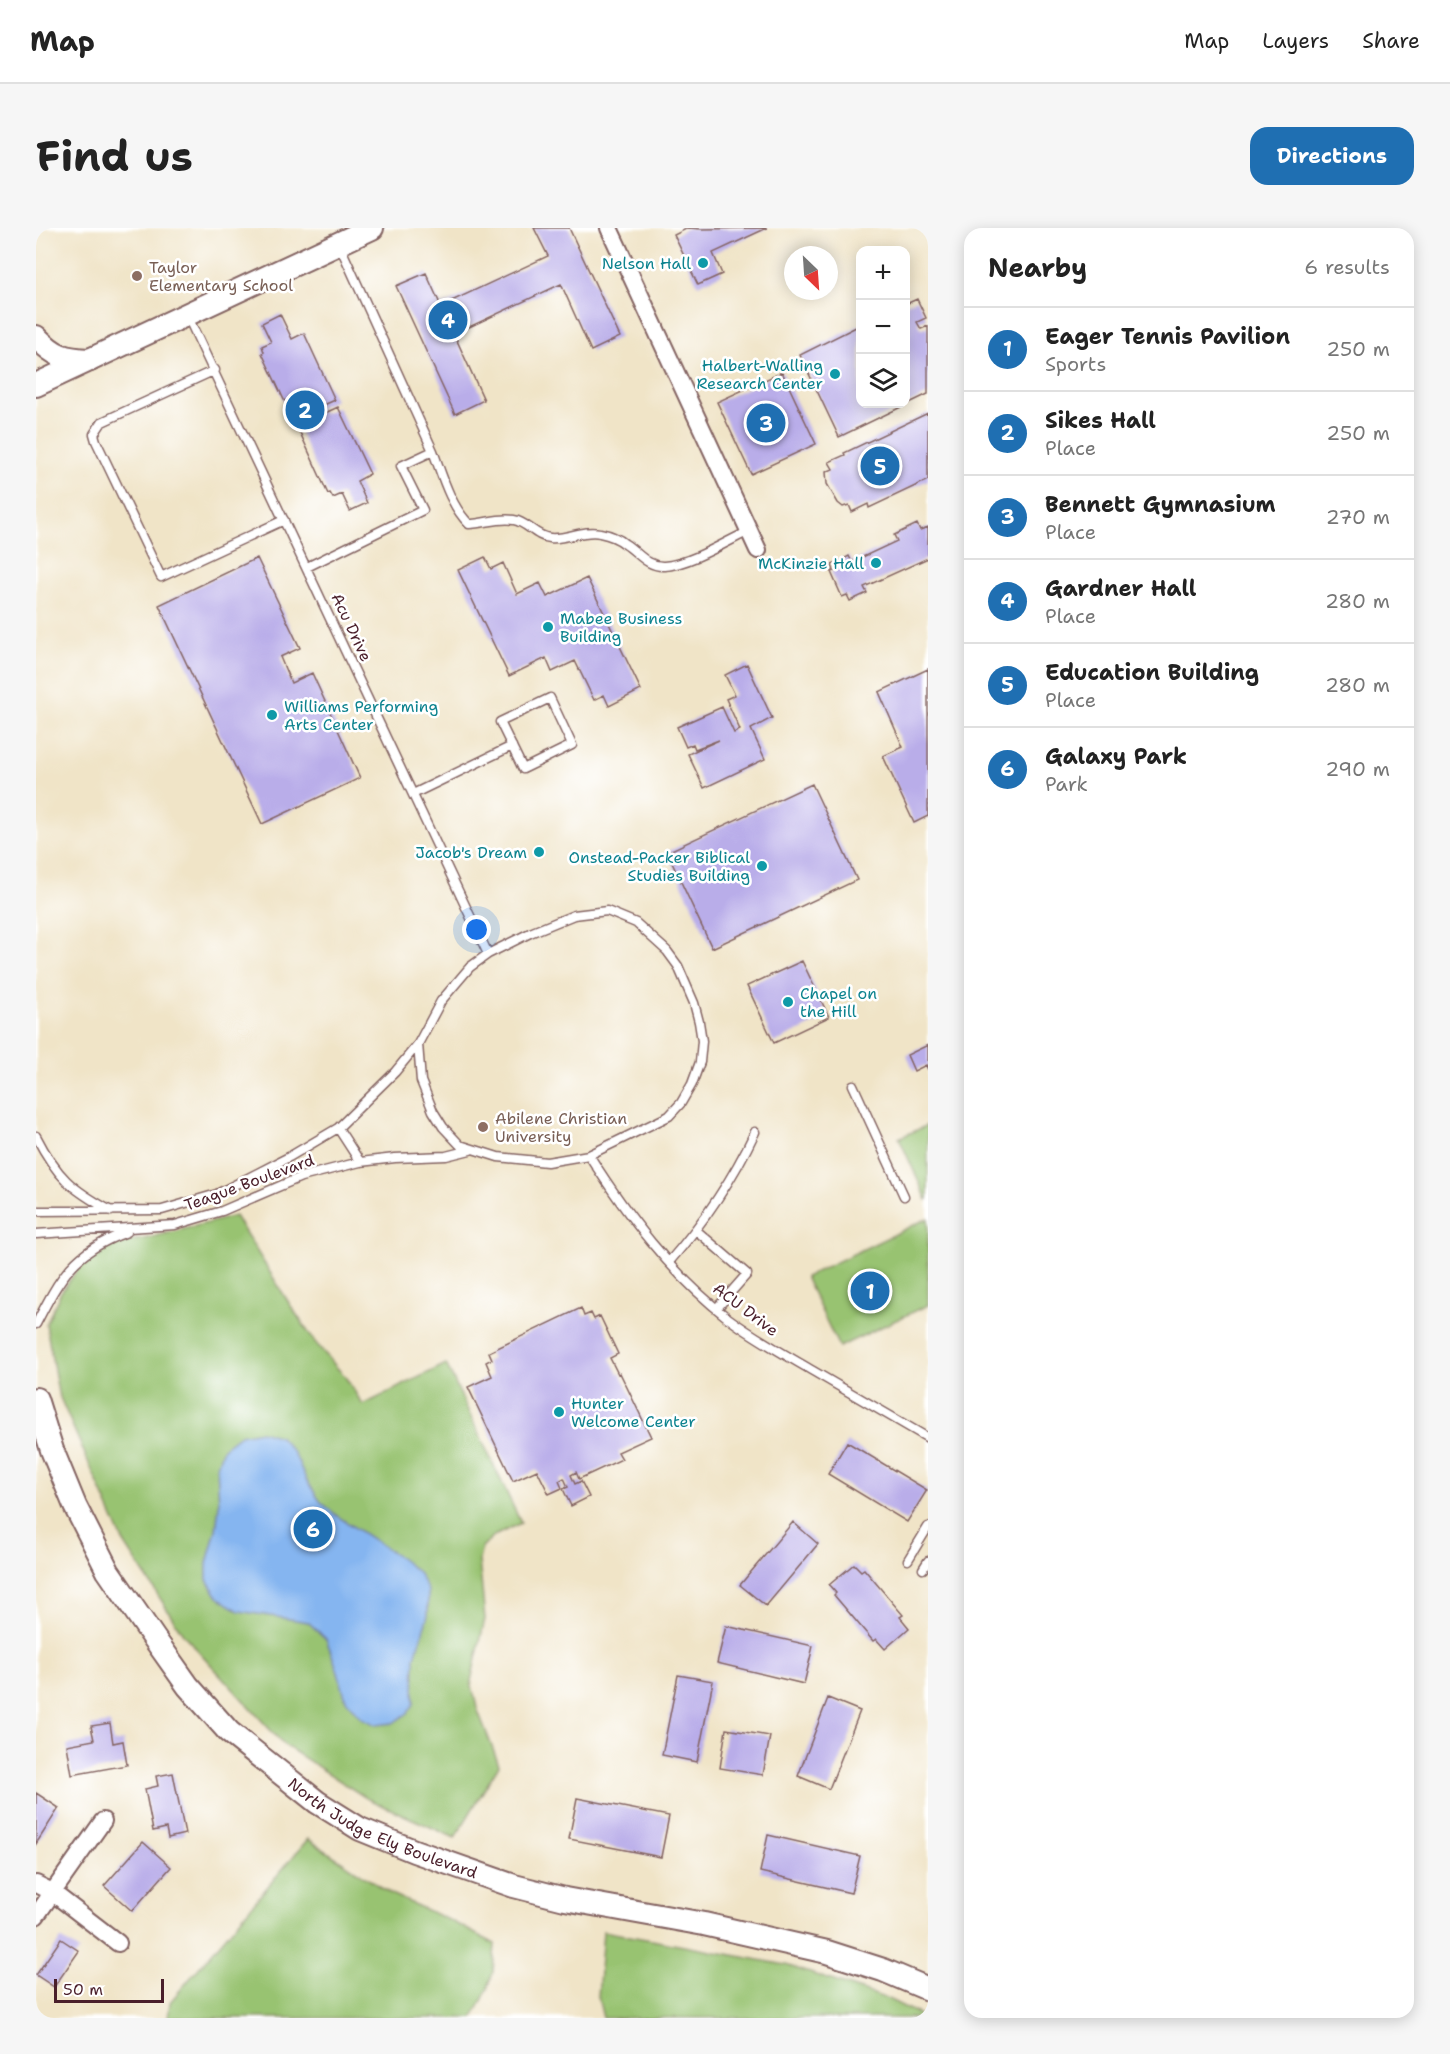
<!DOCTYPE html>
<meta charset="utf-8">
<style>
:root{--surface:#fff;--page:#f6f6f6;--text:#222;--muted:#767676;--line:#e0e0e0;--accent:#1f6fb2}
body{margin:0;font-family:"Shantell Sans",sans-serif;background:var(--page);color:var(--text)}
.controls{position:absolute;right:18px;top:18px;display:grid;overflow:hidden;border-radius:12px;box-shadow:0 3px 15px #0003}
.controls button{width:54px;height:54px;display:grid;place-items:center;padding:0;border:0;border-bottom:2px solid var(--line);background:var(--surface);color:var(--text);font:30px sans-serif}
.compass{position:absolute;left:748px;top:18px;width:54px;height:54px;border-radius:50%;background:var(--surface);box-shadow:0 3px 15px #0003;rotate:155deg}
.scale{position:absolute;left:18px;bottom:15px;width:110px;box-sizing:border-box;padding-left:6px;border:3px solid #4a1f2b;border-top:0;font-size:16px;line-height:21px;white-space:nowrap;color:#4a1f2b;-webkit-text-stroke:4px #fff;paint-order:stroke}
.you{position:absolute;left:441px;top:702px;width:21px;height:21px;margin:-15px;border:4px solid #fff;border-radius:50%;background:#1a73e8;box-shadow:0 0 0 9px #1a73e833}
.badge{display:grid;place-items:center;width:39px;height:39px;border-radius:50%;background:var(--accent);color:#fff;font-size:20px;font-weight:700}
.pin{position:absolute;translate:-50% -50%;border:3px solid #fff;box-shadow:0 2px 6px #0006}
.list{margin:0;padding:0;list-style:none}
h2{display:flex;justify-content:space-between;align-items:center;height:78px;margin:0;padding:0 24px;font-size:26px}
h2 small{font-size:20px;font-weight:400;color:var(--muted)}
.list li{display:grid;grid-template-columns:39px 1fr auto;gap:18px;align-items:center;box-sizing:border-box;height:84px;padding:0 24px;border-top:2px solid var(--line)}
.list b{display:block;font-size:22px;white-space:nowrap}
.list p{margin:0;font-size:20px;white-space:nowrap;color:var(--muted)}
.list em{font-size:20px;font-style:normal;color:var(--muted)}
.icon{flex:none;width:33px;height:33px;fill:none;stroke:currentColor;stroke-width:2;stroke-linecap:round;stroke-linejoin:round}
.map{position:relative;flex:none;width:892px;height:1790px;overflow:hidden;border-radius:18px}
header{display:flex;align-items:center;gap:36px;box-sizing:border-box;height:84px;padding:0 30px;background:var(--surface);border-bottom:2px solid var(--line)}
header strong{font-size:28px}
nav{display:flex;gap:33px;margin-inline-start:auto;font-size:21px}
.intro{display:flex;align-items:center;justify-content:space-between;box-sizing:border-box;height:144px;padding:0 36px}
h1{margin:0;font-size:42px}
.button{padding:15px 27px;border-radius:18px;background:var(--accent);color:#fff;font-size:21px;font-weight:700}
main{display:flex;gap:36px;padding:0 36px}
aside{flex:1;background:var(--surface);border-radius:18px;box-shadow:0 3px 15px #0003}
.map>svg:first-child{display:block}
.green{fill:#98c371;stroke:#71714e;stroke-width:1.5}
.water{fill:#85b5f0;stroke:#686a8e;stroke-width:1.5}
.building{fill:#b9ade9}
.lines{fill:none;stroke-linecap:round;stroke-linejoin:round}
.lane-casing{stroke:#846462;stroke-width:11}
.street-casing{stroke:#846462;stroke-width:20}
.secondary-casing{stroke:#846462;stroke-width:26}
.lane{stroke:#fff;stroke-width:8}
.street{stroke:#fff;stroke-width:16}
.secondary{stroke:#fff;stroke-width:22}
.culture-dot{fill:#0f9aa8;stroke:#fff;stroke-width:2}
.education-dot{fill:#8d6e63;stroke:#fff;stroke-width:2}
.labels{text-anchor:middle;stroke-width:5;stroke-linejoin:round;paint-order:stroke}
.culture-label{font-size:16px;fill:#0d838f;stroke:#fff;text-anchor:end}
.education-label{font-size:16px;fill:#785e54;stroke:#fff;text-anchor:start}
.street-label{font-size:16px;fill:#4a1f2b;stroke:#fff}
</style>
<header>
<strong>Map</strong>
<nav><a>Map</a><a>Layers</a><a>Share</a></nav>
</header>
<div class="intro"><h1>Find us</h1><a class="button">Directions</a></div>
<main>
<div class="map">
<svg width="892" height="1790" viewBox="0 0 892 1790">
<rect width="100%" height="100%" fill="#fff"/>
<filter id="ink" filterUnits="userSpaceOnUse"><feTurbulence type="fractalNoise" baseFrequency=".0167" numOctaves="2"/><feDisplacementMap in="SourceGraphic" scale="12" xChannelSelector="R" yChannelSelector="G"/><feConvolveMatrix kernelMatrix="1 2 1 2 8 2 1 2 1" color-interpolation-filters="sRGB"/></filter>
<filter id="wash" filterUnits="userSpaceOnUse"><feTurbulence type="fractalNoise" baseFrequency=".008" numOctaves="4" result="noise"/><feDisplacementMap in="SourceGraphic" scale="24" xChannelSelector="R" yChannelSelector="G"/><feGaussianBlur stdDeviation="1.35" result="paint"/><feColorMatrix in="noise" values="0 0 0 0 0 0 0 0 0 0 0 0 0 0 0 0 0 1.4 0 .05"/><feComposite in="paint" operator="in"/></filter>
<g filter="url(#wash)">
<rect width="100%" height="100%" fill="#f0e4c7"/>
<path class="green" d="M 892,897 L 892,971 L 891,972 L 863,910 Z
M 199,988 L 253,1075 L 278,1113 L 310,1150 L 327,1177 L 410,1136 L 485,1295 L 458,1308 L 446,1319 L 443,1332 L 449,1391 L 435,1453 L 441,1480 L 463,1537 L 419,1610 L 332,1571 L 248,1517 L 147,1406 L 87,1313 L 22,1165 L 10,1096 L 25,1064 L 45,1037 L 67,1021 L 89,1013 L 108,1011 Z
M 892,990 L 892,1077 L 803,1119 L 769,1049 Z
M 272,1611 L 355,1666 L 415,1693 L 459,1716 L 457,1744 L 452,1761 L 437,1790 L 132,1790 L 134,1774 Z
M 567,1703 L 750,1737 L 852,1771 L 890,1790 L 567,1790 L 562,1769 Z"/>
<path class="water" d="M 225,1203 L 244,1209 L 258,1225 L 271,1253 L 284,1273 L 301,1288 L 356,1324 L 382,1344 L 392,1363 L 392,1387 L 379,1429 L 378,1476 L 372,1485 L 357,1495 L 341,1497 L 325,1490 L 310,1472 L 300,1438 L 290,1411 L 272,1394 L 203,1383 L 182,1369 L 171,1352 L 171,1335 L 180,1302 L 183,1277 L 181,1238 L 187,1220 L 204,1207 Z"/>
<g id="blocks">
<path class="building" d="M 498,0 L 533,0 L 584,109 L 555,123 L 525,56 L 418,106 L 448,172 L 419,186 L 360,58 L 390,45 L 405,78 L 512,28 Z
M 652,0 L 665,1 L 731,0 L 677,25 L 686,46 L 662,57 L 638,7 Z
M 881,71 L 890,90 L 881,94 L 885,101 L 892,98 L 892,166 L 803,209 L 764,127 L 824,97 L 824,176 L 870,176 L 870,76 Z
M 244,86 L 256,111 L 268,105 L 299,172 L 283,179 L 287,186 L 302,179 L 334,246 L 321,253 L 331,275 L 314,283 L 306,266 L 297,270 L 294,265 L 292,266 L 261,198 L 272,193 L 269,186 L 257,191 L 226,125 L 228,124 L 226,118 L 235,114 L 226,95 Z
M 746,144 L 780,216 L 715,246 L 681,174 Z
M 892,185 L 892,252 L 833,280 L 832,276 L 816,284 L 813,277 L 807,279 L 802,275 L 791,256 L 790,244 L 797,241 L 793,234 L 809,227 L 808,225 Z
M 881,296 L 884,302 L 892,299 L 892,330 L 828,359 L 831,365 L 814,373 L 811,367 L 806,369 L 795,344 L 798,343 L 796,337 L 813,328 L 816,334 L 861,313 L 858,307 Z
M 449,329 L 455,341 L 467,335 L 481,366 L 504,355 L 511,369 L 551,350 L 605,462 L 573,478 L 568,467 L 558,472 L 539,433 L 516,444 L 510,430 L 473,448 L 422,342 Z
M 221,330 L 264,420 L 244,429 L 255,455 L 276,445 L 324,550 L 226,596 L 123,377 Z
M 711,436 L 736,490 L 715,501 L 729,531 L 668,560 L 652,526 L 683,512 L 659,521 L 657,516 L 650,519 L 641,499 L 686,479 L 698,505 L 704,502 L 690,471 L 699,467 L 689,447 Z
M 892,441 L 892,588 L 878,595 L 847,528 L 867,519 L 843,464 Z
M 776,556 L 821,652 L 676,720 L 631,624 Z
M 766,733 L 793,789 L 738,815 L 711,758 Z
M 892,817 L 892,842 L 890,837 L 878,843 L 871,827 Z
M 545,1080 L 548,1088 L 555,1085 L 558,1091 L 564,1088 L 582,1126 L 574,1130 L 582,1146 L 584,1145 L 615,1209 L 582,1224 L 586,1231 L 543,1251 L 540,1244 L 535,1247 L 539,1256 L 545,1253 L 553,1269 L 535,1278 L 527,1261 L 532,1259 L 528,1250 L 523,1253 L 526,1260 L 513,1266 L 501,1242 L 477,1253 L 432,1159 L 456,1148 L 450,1134 L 456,1131 L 453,1124 Z
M 811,1214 L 891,1262 L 871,1294 L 792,1246 Z
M 757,1294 L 782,1316 L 730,1378 L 704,1357 Z
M 818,1336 L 825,1343 L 828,1341 L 867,1387 L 864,1389 L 873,1400 L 849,1421 L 840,1411 L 837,1413 L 798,1367 L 800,1365 L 793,1357 Z
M 690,1398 L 777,1418 L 768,1456 L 681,1435 Z
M 642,1447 L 677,1453 L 661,1534 L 626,1527 Z
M 792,1470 L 824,1483 L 793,1561 L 762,1548 Z
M 74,1495 L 77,1515 L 87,1513 L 91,1537 L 36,1547 L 31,1517 L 58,1512 L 55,1498 Z
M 690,1501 L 734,1508 L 727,1547 L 684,1540 Z
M 137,1545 L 149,1606 L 132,1610 L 130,1600 L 117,1603 L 109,1561 L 122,1558 L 120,1548 Z
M 0,1565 L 23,1580 L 0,1616 Z
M 541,1570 L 633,1588 L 625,1629 L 533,1611 Z
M 732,1607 L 824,1628 L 815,1665 L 724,1644 Z
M 107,1614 L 135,1639 L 96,1683 L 68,1658 Z
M 25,1711 L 43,1723 L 18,1759 L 0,1747 Z"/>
</g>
</g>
<g filter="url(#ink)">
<use href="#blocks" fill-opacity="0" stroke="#846462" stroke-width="1.5"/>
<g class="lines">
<defs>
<path id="lane" d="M 303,16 L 397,223
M 151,87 L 452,726
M 179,142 L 66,194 L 58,206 L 60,213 L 125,349 L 248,292
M 271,339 L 387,282 L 365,238 L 397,223 C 406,247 414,277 433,296 C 448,296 463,289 478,292 C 491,294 500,309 514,310 C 530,312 548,301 564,305 C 574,307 582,310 589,316 C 602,324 611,339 628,338 C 652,337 690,314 713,303
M 514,470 L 536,517 L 487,541 L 464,494 Z
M 377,566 L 476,518
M 817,857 L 868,968
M 302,900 L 324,934
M 0,908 C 21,949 35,961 75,983
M 553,927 C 591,987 635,1046 692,1090 C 719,1110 748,1126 777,1143 C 815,1165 854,1188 892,1210
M 0,983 L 126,982 L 181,966 L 253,929 L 302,900 L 359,844 L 382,816 L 405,773 L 434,739 L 452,726 L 494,705 L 538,687 L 571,683 L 600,695 L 631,723 L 642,738 L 658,775 L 663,794 L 666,813 L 664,834 L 656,856 L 645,875 L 633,888 L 553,927 L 511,934 L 462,929 L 424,917 L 407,899 L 397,883 L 385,853 L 382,816
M 661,1003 L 711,1046 L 681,1080
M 0,1006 L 139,997 L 186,983 L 265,949 L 324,934 L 359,930 L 410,928 L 434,922
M 633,1034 C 667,995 697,951 719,904
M 0,1096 C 24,1049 38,1023 91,1004
M 872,1332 L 892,1299
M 887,1341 L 892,1333"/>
<path id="street" d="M 573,0 L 722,322
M 0,1656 L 16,1664 L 82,1715
M 0,1688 L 67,1593"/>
<g id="secondary">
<path d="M 0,109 C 19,128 27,131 54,132"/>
<path d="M 0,157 L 336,0"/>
<path id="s1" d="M 0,1171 L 16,1222 L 39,1278 L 72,1343 L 118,1410 L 152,1458 L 193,1504 L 281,1574 L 324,1601 L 378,1623 L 478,1658 L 529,1671 L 668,1696 L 791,1724 L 847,1742 L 892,1761"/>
</g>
</defs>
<use href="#lane" class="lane-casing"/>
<use href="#street" class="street-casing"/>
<use href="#secondary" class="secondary-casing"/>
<use href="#lane" class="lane"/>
<use href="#street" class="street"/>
<use href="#secondary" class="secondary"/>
</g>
</g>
<g class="culture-dot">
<circle cx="667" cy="35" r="6"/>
<circle cx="799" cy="146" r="6"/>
<circle cx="840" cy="335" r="6"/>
<circle cx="512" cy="399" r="6"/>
<circle cx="236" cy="487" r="6"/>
<circle cx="503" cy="624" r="6"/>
<circle cx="726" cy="638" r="6"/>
<circle cx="752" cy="774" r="6"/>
<circle cx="523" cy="1184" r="6"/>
</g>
<g class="education-dot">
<circle cx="101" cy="48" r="6"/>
<circle cx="447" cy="899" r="6"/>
</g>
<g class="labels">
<g class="culture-label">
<text x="655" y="41">Nelson Hall</text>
<text x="787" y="143">Halbert-Walling<tspan x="787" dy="18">Research Center</tspan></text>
<text x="828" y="341">McKinzie Hall</text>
<text x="524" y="396" text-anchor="start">Mabee Business<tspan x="524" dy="18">Building</tspan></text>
<text x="248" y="484" text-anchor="start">Williams Performing<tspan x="248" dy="18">Arts Center</tspan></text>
<text x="491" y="630">Jacob's Dream</text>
<text x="714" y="635">Onstead-Packer Biblical<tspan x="714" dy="18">Studies Building</tspan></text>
<text x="764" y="771" text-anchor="start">Chapel on<tspan x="764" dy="18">the Hill</tspan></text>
<text x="535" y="1181" text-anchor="start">Hunter<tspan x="535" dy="18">Welcome Center</tspan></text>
</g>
<g class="education-label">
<text x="113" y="45">Taylor<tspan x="113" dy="18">Elementary School</tspan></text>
<text x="459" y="896">Abilene Christian<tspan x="459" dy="18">University</tspan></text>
</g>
<g class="street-label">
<text transform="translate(316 399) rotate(65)" y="6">Acu Drive</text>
<text transform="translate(213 954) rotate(-20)" y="6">Teague Boulevard</text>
<text transform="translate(710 1081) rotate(37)" y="6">ACU Drive</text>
<text dy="6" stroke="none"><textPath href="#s1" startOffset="572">North Judge Ely Boulevard</textPath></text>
</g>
</g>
</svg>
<div class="controls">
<button>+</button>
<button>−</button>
<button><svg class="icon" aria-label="layers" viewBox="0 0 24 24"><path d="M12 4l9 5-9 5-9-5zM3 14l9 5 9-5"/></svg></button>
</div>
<svg class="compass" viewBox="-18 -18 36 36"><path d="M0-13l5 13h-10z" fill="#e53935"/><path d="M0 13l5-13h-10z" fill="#767676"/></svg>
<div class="scale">50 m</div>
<div class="you"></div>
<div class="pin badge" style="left:834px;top:1063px">1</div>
<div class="pin badge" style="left:269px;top:182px">2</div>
<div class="pin badge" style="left:730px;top:195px">3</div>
<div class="pin badge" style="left:412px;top:92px">4</div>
<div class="pin badge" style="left:844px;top:238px">5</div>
<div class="pin badge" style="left:277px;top:1301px">6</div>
</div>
<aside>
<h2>Nearby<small>6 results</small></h2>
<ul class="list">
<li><span class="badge">1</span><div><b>Eager Tennis Pavilion</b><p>Sports</p></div><em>250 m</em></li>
<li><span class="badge">2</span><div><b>Sikes Hall</b><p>Place</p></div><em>250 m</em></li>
<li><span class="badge">3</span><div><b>Bennett Gymnasium</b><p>Place</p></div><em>270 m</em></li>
<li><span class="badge">4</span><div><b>Gardner Hall</b><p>Place</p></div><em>280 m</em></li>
<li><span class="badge">5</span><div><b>Education Building</b><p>Place</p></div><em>280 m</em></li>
<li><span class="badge">6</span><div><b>Galaxy Park</b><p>Park</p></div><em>290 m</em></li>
</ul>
</aside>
</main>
